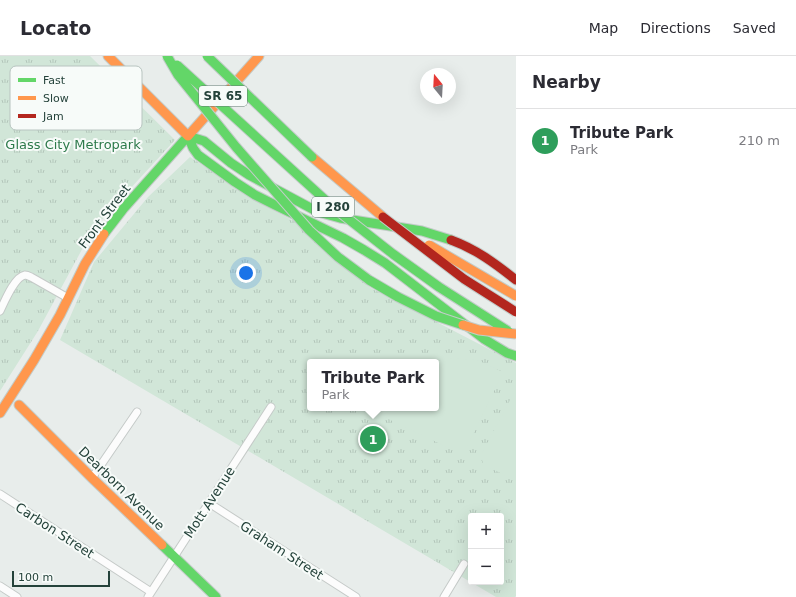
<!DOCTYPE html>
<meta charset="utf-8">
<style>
:root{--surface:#fff;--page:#f7f7f7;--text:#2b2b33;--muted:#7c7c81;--line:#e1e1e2;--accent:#0f766e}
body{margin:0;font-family:"DejaVu Sans",sans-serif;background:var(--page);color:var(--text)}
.controls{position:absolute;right:12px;bottom:12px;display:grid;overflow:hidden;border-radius:4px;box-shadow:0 4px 16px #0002}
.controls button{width:36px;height:36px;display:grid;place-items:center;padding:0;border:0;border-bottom:1px solid var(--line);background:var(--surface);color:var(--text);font:20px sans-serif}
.compass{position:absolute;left:420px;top:12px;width:36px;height:36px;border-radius:50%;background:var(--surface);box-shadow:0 4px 16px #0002;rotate:342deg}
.scale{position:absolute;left:12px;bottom:10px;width:98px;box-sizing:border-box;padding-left:4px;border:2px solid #24423a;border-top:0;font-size:11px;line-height:14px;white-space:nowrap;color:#24423a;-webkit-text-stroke:3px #f7fbf9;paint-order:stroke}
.you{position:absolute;left:246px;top:217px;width:14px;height:14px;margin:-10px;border:3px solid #fff;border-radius:50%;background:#1a73e8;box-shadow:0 0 0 6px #1a73e833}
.badge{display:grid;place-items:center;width:26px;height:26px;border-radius:50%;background:var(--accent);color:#fff;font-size:13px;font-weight:700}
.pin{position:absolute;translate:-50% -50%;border:2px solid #fff;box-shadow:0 1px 4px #0006}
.popup{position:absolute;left:307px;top:303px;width:132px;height:52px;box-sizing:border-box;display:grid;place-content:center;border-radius:4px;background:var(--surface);filter:drop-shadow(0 1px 3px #0005);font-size:13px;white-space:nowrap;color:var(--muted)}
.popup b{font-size:15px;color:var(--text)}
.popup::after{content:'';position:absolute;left:50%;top:100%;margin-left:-8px;border:8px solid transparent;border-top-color:var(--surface)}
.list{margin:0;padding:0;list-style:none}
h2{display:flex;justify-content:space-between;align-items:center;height:52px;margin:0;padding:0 16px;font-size:17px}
h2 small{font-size:13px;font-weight:400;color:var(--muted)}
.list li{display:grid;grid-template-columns:26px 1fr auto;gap:12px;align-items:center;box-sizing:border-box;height:64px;padding:0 16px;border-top:1px solid var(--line)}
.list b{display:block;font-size:15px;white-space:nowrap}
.list p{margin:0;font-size:13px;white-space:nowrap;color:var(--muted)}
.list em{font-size:13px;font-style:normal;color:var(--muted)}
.map{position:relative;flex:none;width:516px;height:541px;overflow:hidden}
header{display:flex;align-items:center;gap:24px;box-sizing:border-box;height:56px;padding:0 20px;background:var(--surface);border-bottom:1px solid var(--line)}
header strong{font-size:19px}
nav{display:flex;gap:22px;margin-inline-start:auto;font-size:14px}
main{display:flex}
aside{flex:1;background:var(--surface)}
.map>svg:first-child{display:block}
.park{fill:url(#park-tufts);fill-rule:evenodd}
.pitch{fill:#d1e6d8}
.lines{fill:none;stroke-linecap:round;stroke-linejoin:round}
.street-casing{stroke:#c5cac8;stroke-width:9}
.fast-casing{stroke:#c3cbc8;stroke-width:11}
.slow-casing{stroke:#c3cbc8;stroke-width:11}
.jam-casing{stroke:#c3cbc8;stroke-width:11}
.street{stroke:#fcfcfc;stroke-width:7}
.fast{stroke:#63d668;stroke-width:9}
.slow{stroke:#ff974d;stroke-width:9}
.jam{stroke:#b3261e;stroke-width:9}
.fast-bridge-casing{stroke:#c3ccc9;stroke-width:11;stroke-linecap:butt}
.slow-bridge-casing{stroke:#c3ccc9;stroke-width:11;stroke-linecap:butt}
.jam-bridge-casing{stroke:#c3ccc9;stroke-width:11;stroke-linecap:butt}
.fast-bridge{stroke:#63d668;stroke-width:9}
.slow-bridge{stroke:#ff974d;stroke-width:9}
.jam-bridge{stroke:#b3261e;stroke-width:9}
.labels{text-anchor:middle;stroke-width:4;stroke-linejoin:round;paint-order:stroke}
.shield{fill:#f7fbf9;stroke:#637a73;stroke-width:1}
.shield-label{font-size:12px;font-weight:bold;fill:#24423a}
.park-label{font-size:13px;fill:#2d7a4b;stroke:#f7fbf9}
.street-label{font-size:13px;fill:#24423a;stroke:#f7fbf9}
.key{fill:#f7fbf9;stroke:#b8c4c0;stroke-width:1}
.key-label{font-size:11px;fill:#24423a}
</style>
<header>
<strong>Locato</strong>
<nav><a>Map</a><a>Directions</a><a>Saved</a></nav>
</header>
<main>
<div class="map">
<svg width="516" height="541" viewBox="0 0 516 541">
<defs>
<pattern id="park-tufts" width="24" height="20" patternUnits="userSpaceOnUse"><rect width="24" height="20" fill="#d1e6d8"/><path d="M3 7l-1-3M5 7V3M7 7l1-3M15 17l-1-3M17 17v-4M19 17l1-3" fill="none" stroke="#b3c6ba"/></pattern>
</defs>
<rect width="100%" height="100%" fill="#e8edeb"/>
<path class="park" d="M 0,0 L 90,0 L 175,84 L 93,173 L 38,275 L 0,335 Z
M 190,101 L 263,149 L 298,167 L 371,232 L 516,307 L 516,540 L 515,541 L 496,541 L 60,284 L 94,206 L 148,141 ZM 310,306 L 436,306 L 436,352 L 310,352 ZM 471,460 L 501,460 L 501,526 L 471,526 Z"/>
<path class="pitch" d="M 447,302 L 477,304 L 503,316 L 466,393 L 457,396 L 376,357 L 379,352 L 436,352 L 436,306 L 435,306 Z
M 516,333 L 516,425 L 483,408 L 481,399 Z"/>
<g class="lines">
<defs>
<path id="street" d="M 0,255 C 4,247 14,221 25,219 C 27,219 29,220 31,221 L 68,242
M 92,422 L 137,356
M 0,438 L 151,536
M 209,447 L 356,541
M 0,530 L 17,541
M 148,541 L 271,351
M 444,541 L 464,508"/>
<path id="fast" d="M 188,80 L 193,92 L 198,99 L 235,126 L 255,139 L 277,150 L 343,182 L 364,194 L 385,207 L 484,283 L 507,297 L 516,300
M 188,80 L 204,85 L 231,107 L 249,119 L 318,156 L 340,162 L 422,175 L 451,184
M 104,178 L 124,152 L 188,80
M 162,489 L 216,541"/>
<path id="slow" d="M 108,0 L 188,80 L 259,0
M 312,101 L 383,161
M 19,349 L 92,422 L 162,489
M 0,357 L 34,304 L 60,259 L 85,208 L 104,178"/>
<path id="jam" d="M 451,184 C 476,193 496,208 516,224"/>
</defs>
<use href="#street" class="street-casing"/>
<use href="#fast" class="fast-casing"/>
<use href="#slow" class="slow-casing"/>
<use href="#jam" class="jam-casing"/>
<use href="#street" class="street"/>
<use href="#fast" class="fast"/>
<use href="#slow" class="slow"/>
<use href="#jam" class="jam"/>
<defs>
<path id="fast-bridge" d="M 167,0 L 178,19 L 236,91 L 309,174 L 338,201 L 369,224 L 398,241 L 436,260 L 463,269
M 207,0 L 312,101
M 177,9 L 333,151 L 393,198 L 439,231 L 508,275"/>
<path id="slow-bridge" d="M 429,189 L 516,240
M 463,269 L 479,274 L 516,278"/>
<path id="jam-bridge" d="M 383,161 L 464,223 L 516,256"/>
</defs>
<use href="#fast-bridge" class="fast-bridge-casing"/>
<use href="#slow-bridge" class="slow-bridge-casing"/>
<use href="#jam-bridge" class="jam-bridge-casing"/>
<use href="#fast-bridge" class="fast-bridge"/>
<use href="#slow-bridge" class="slow-bridge"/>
<use href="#jam-bridge" class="jam-bridge"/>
</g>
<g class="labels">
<g class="shield">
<rect x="199" y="30" width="48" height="20" rx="3"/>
<rect x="312" y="141" width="42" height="20" rx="3"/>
</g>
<g class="shield-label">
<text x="223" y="44">SR 65</text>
<text x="333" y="155">I 280</text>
</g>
<g class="park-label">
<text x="73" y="93">Glass City Metropark</text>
</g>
<g class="street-label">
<text transform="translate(104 160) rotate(-53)" y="5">Front Street</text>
<text transform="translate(122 432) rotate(44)" y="5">Dearborn Avenue</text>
<text transform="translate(209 446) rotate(-57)" y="5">Mott Avenue</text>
<text transform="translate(55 474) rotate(33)" y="5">Carbon Street</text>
<text transform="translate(282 494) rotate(33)" y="5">Graham Street</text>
</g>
</g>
<rect x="10" y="10" width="132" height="64" rx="6" class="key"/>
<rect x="18" y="22" width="18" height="4" fill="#63d668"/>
<rect x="18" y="40" width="18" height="4" fill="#ff974d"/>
<rect x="18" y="58" width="18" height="4" fill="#b3261e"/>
<g class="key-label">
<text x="43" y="28">Fast</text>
<text x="43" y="46">Slow</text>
<text x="43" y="64">Jam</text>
</g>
</svg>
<div class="controls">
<button>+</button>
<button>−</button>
</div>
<svg class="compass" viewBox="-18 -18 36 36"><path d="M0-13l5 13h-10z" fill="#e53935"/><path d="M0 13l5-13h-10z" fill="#7c7c81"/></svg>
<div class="scale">100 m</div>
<div class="you"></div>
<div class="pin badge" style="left:373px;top:383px;background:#2e9e5b">1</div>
<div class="popup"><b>Tribute Park</b>Park</div>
</div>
<aside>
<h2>Nearby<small></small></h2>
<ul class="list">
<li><span class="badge" style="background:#2e9e5b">1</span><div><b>Tribute Park</b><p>Park</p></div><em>210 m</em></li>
</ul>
</aside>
</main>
